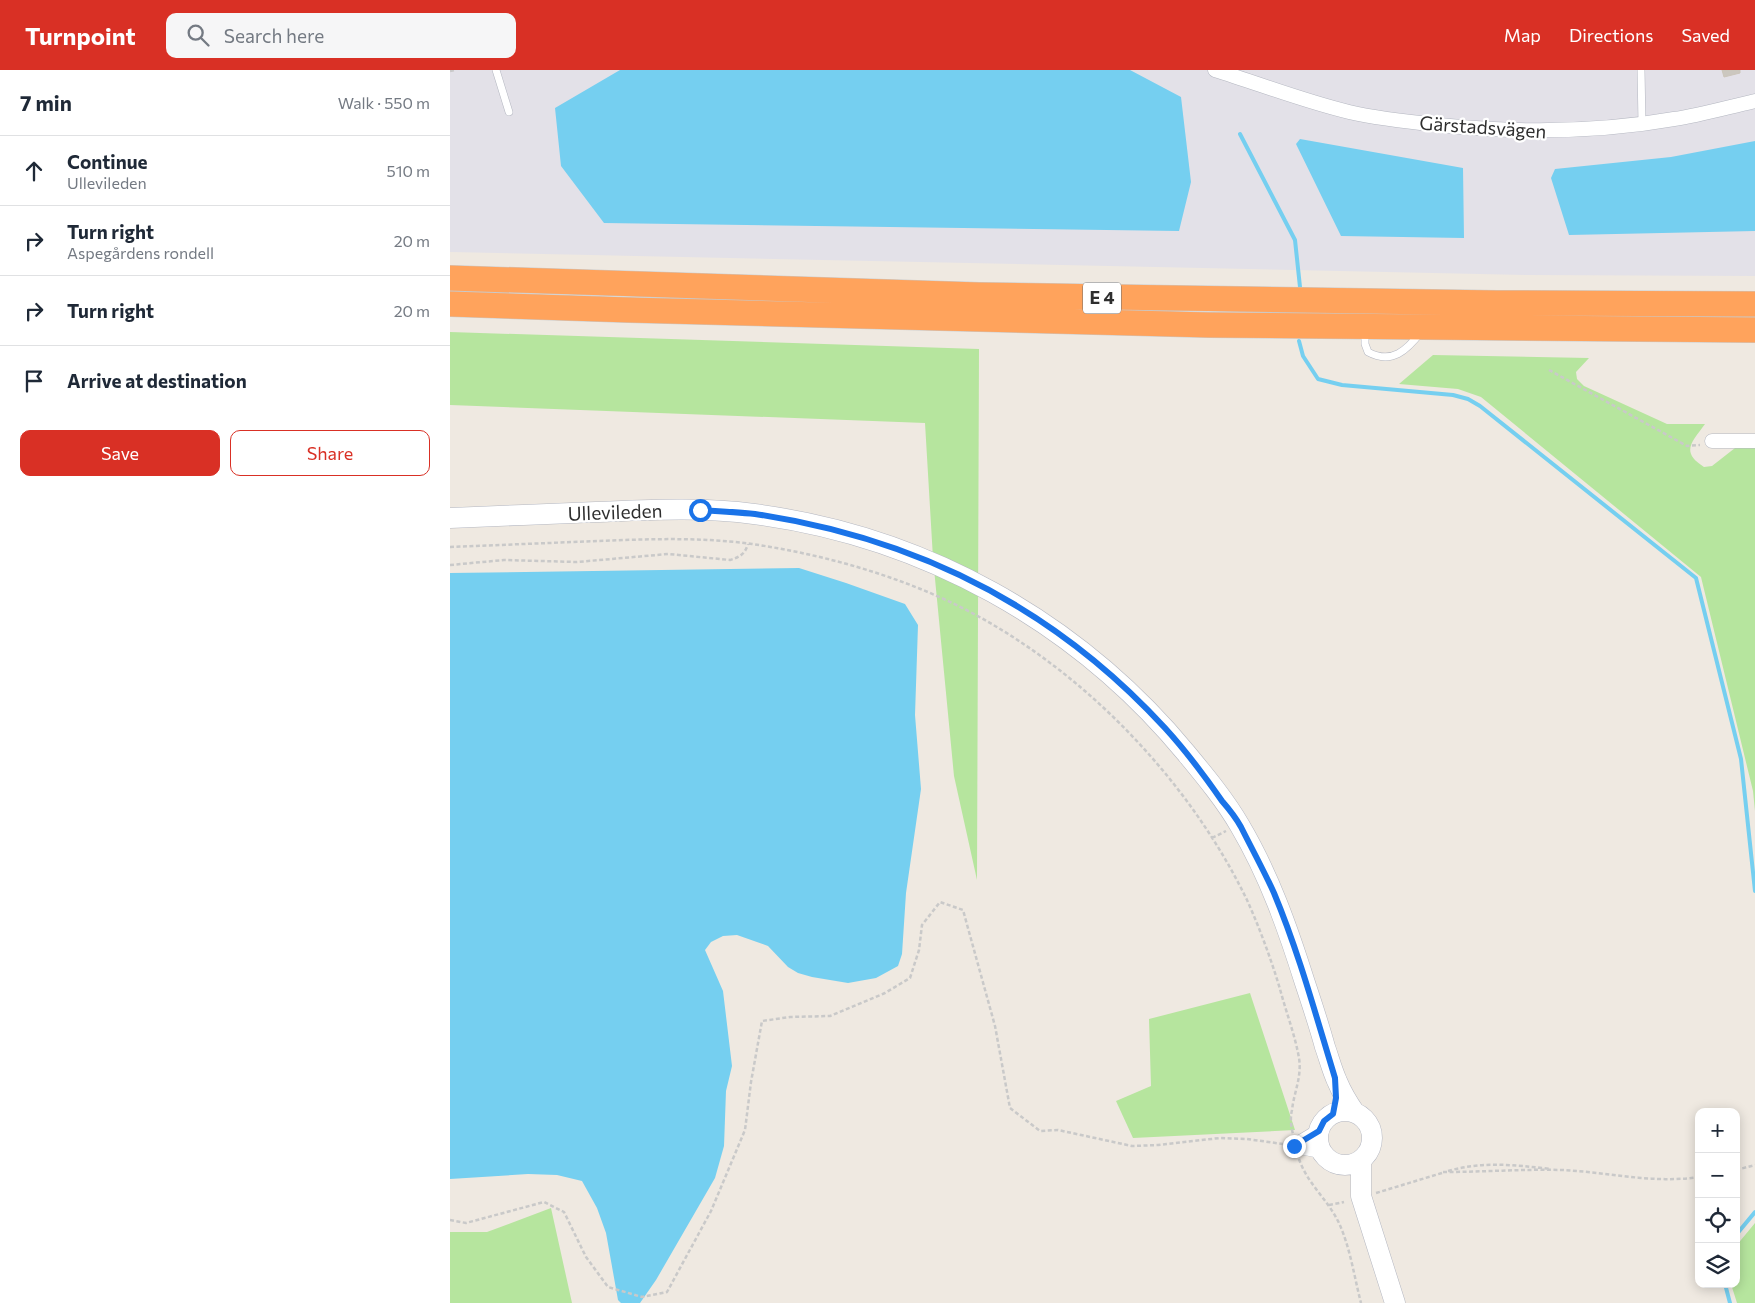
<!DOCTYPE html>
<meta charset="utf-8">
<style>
:root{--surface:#fff;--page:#f6f6f7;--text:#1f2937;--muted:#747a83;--line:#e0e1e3;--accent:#d93025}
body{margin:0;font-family:Commissioner,sans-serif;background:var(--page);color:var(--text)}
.controls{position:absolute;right:15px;bottom:15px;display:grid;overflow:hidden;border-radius:10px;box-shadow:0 2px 12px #0003}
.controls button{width:45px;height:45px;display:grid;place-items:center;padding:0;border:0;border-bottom:1px solid var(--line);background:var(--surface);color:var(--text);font:25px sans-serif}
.stop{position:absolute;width:15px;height:15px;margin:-11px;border:4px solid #1a73e8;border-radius:50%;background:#fff}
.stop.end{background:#1a73e8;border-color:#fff;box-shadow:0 1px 5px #0008}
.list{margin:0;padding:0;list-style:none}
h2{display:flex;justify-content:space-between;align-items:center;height:65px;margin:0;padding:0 20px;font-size:21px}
h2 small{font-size:16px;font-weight:400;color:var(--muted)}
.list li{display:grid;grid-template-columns:32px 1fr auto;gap:15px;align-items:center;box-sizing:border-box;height:70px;padding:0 20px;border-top:1px solid var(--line)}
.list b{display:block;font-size:19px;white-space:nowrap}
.list p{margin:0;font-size:16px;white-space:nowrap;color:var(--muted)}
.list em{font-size:16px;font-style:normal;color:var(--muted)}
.actions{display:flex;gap:10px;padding:15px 20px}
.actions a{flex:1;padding:11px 0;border:1px solid var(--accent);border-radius:10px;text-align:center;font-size:18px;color:var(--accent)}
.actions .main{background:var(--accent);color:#fff}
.icon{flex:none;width:28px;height:28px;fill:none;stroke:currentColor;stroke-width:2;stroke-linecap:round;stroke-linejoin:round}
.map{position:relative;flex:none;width:1305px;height:1233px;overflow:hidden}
header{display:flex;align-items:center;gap:30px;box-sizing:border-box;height:70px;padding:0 25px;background:var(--accent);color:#fff}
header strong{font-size:24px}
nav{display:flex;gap:28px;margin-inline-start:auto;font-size:18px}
.search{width:350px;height:45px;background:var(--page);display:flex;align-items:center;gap:12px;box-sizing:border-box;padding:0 18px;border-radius:10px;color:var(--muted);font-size:19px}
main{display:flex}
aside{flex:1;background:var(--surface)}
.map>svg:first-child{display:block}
.industrial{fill:#e3e1e8}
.green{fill:#b6e59e}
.water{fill:#75cff0}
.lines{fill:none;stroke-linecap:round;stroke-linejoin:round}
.stream{stroke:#75cff0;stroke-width:4}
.building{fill:#cbc7bf;stroke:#cbc5ba}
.service-casing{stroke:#b4b7c1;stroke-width:8}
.minor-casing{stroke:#b4b7c1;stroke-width:15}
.secondary-casing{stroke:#b4b7c1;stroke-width:21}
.motorway-casing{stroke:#c9c9c9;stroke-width:26}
.path{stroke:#c9c9c9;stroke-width:2.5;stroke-dasharray:4 2.5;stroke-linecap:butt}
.service{stroke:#fff;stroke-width:7}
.minor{stroke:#fff;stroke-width:14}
.secondary{stroke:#fff;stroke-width:20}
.motorway{stroke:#ffa35c;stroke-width:25}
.route{stroke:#1a73e8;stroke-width:6}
.labels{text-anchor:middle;stroke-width:4.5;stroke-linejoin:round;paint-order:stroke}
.shield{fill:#fff;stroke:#6d6d6d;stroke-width:1}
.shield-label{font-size:18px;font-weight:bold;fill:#2e2e2e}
.street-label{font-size:19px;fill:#2e2e2e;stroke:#fff}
</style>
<header>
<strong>Turnpoint</strong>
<div class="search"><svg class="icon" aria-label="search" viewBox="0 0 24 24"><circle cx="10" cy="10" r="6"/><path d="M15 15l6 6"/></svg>Search here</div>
<nav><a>Map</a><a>Directions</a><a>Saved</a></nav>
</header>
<main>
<aside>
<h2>7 min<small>Walk · 550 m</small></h2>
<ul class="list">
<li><svg class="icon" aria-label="ahead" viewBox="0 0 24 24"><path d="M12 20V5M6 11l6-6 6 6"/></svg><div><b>Continue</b><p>Ullevileden</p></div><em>510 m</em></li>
<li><svg class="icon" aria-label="right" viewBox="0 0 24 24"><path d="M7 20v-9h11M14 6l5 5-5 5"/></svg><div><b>Turn right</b><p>Aspegårdens rondell</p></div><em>20 m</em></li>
<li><svg class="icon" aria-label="right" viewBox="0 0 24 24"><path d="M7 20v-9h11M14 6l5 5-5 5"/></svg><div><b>Turn right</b></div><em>20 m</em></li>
<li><svg class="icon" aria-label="arrive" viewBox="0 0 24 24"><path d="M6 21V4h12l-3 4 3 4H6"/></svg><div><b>Arrive at destination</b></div></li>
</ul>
<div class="actions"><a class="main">Save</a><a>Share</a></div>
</aside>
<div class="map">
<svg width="1305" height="1233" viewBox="0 0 1305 1233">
<rect width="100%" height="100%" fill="#efe9e1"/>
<path class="industrial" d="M 0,0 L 1305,0 L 1305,206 L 1078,205 L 0,182 Z"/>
<path class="green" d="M 0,262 L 529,279 L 527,810 L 504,706 L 483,488 L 475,353 L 0,335 Z
M 983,285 L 1139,288 L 1126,302 L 1127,309 L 1134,316 L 1217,354 L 1255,354 C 1242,372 1230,382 1254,397 L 1262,396 L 1285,378 L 1305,378 L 1305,741 L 1303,721 L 1251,507 L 1031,327 L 1008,319 L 949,314 Z
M 800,923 L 845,1060 L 683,1068 L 666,1031 L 701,1016 L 699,949 Z
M 101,1138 L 122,1233 L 0,1233 L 0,1162 L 37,1162 Z
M 1305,1153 L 1305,1233 L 1287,1233 L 1281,1214 L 1286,1214 L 1286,1176 Z"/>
<path class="water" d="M 170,0 L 680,0 L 731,27 L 741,112 L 729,161 L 154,153 L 111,96 L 105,38 Z
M 850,69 L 1013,98 L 1014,168 L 891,166 L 846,74 Z
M 1305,71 L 1305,161 L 1119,165 L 1101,108 L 1105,99 L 1221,87 Z
M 349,498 L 396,513 L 455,534 L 468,555 L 465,645 L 471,719 L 456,823 L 452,884 L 448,896 L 426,908 L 398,913 L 362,907 L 348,903 L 338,897 L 318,876 L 287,865 L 273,866 L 261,872 L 255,880 L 273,921 L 282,996 L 276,1021 L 274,1076 L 265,1108 L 206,1210 L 190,1233 L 171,1233 L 168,1230 L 156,1163 L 147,1138 L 132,1111 L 107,1105 L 78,1104 L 0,1109 L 0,503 Z"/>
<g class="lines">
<path class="stream" d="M 790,64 L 845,170 L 850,217
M 849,271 L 853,286 L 868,309 L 892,315 L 1003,325 L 1018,329 L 1030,336 L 1246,508 L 1291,689 L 1305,821
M 1286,1165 L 1305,1142
M 1275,1214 L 1280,1233"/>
</g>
<path class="building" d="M 1272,0 L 1290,0 L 1290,3 L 1274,7 Z"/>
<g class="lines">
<defs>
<path id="service" d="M 46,0 L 59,42
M 1191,0 L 1192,53
M 915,260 L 915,274 L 918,282 C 942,295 957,280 971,262"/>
<path id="minor" d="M 765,0 C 810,14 853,31 899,42 C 929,49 959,52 989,55 C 1068,63 1145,63 1224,49 C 1251,45 1278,37 1305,31
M 1262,371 L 1305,371
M 844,1076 L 869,1061
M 844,1076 L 871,1081"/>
<path id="secondary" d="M 0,448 C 49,446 97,444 146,442 C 199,440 252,437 304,444 C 473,466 627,551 736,683 C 755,706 775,730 790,756 C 819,805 838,859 855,913 C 862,934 869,955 875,977 C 879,988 882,1000 887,1011 C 892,1023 898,1033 905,1043
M868 1068a27 27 0 1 1 54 0a27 27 0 1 1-54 0Z
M 911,1090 L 911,1126 L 945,1233"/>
<path id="motorway" d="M 0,208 L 529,225 L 1047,233 L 1305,234
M 0,234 L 179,240 L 759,255 L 1305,260"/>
</defs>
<use href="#service" class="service-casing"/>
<use href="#minor" class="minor-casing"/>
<use href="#secondary" class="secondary-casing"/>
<use href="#motorway" class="motorway-casing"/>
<path class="path" d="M 0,1 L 5,0
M 1099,300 L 1237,376 L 1250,375
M 0,477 C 49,475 99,473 148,471 C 199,469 252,467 302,474 C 369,484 435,502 496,530 C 623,589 736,704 797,830 C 810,859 821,889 830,919 C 836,942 845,965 849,988 C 852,1007 844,1022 842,1040 C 840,1048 841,1056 843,1064
M 0,495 L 54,490 L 127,492 L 218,484 L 280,490 C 290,487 295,484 298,474
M 762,768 L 776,761
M 849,1089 C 857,1113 877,1129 888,1151 C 900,1176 904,1206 911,1233
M 1286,1100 L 1305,1095
M 998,1101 C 1034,1091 1064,1095 1101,1099
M 993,1102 C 1033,1102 1072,1099 1112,1100 C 1157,1102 1203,1114 1249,1107
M 926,1123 L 992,1103
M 879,1135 L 894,1132
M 0,1150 L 16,1153 L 94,1132 L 114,1142 L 136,1187 L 158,1217 L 192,1227 L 217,1222 L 261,1141 L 295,1060 L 301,1012 L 312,951 L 340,947 L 380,946 L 435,923 L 460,908 L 469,880 L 472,855 L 490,832 L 513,840 L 545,956 L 560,1038 L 590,1061 L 608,1060 L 682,1076 L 708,1075 L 770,1068 L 797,1069 L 833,1074"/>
<use href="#service" class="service"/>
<use href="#minor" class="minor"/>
<use href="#secondary" class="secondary"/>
<use href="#motorway" class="motorway"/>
</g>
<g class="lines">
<path class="route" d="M 250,440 C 268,441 287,442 305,444 C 466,468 605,538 715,658 C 736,681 754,705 772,731 C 779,739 786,748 791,757 C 802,779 814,801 824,823 C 849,883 866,946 885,1008 L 886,1028 L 883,1044 L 874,1051 L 869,1061 L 844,1076"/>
</g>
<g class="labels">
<rect class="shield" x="633" y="212.5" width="38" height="31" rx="4"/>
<g class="shield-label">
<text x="652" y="234">E 4</text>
</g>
<g class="street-label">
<text transform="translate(1033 57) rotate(4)" y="7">Gärstadsvägen</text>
<text transform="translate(165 442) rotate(-2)" y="7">Ullevileden</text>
</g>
</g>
</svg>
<div class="controls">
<button>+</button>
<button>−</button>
<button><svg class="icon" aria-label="locate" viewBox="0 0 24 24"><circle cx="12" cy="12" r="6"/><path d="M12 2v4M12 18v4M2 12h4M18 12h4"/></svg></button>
<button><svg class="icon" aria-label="layers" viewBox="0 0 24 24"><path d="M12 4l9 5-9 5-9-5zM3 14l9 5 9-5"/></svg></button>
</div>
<div class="stop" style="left:250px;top:440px"></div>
<div class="stop end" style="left:844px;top:1076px"></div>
</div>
</main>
